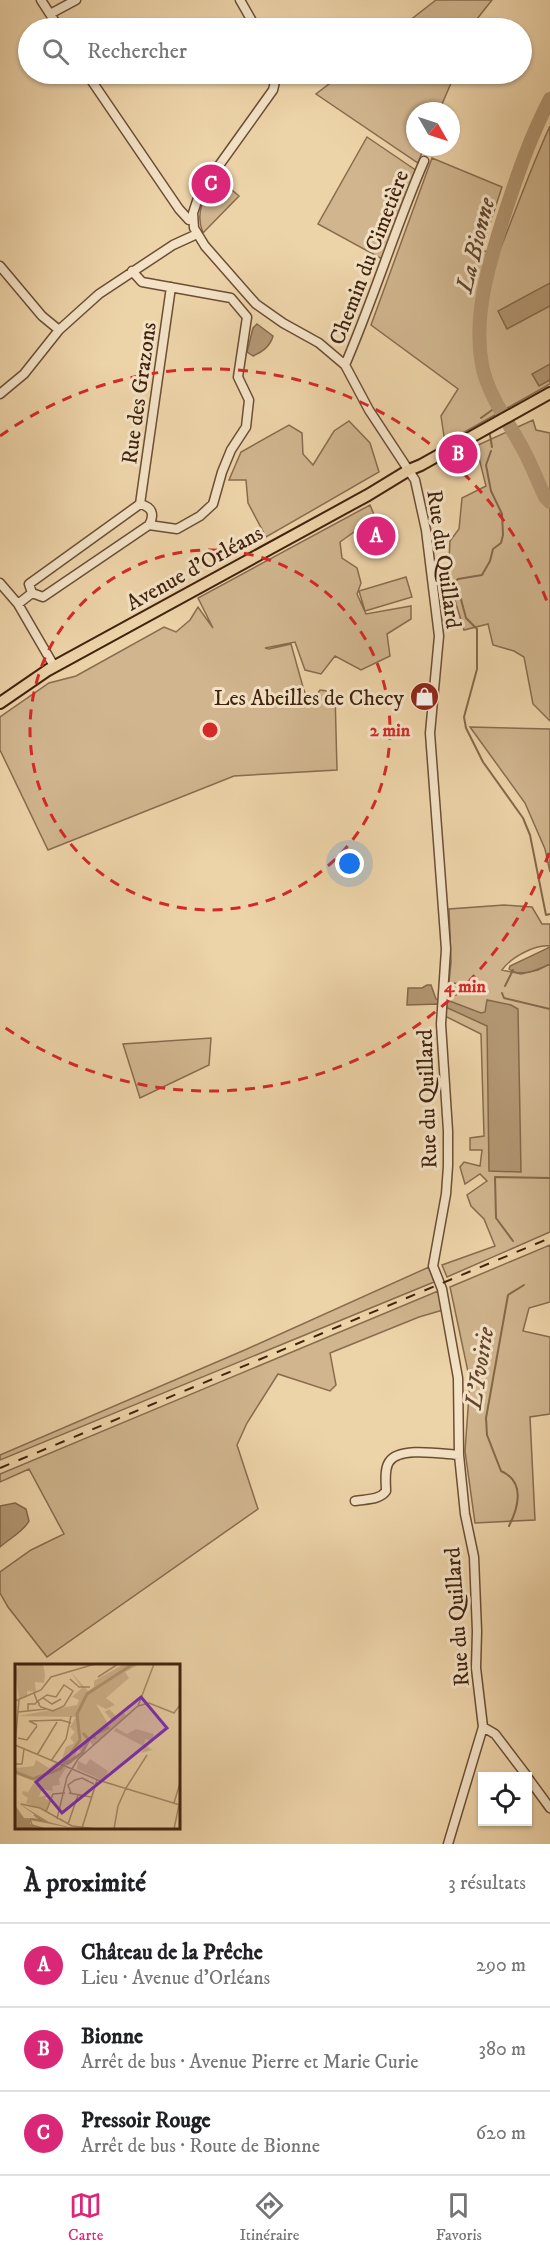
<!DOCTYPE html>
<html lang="fr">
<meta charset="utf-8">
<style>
:root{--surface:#fff;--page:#f2f2f2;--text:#202124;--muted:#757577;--line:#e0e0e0;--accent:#db2777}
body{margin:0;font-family:"IM FELL DW Pica",serif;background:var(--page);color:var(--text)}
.controls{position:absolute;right:18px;bottom:18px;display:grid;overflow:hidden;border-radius:0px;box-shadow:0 2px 4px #0004}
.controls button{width:54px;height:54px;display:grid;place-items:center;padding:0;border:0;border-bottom:2px solid var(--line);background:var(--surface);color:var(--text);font:30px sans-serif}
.compass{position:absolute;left:406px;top:102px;width:54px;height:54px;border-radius:50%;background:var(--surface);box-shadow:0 2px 4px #0004;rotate:129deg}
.you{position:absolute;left:350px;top:864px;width:21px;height:21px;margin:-15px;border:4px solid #fff;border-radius:50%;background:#1a73e8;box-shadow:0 0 0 9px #1a73e833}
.badge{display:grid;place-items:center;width:39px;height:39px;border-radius:50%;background:var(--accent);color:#fff;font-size:20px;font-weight:700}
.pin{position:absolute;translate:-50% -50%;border:3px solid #fff;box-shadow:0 2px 6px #0006}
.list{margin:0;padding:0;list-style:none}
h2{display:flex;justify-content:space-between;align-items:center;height:78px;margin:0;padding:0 24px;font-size:26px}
h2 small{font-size:20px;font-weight:400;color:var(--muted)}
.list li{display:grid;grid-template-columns:39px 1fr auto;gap:18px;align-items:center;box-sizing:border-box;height:84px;padding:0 24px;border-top:2px solid var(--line)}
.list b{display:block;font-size:22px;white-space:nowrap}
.list p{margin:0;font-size:20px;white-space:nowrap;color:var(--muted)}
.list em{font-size:20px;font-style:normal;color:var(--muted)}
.icon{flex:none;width:33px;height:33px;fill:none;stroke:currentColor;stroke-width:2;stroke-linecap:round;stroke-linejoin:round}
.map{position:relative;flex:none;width:550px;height:1844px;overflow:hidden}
.search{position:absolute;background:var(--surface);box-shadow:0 2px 4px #0004;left:18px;right:18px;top:18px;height:66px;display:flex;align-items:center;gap:15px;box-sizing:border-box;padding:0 21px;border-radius:33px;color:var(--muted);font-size:22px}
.sheet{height:330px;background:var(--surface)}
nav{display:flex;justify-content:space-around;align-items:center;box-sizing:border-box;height:84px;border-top:2px solid var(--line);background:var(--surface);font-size:16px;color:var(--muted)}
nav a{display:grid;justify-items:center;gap:3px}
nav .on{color:var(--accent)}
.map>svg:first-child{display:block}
.green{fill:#d0b58e;stroke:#886c4e;stroke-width:1.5}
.water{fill:#b39773;stroke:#85684a;stroke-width:1.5}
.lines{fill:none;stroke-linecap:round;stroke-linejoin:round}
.stream{stroke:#85684a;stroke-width:2}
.river{stroke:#b39773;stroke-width:14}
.minor-casing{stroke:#6c4e34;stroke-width:11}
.major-casing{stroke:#41220d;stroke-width:14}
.minor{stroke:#f3e2c6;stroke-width:8}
.major{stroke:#edd3a8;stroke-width:10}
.rail{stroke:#41220d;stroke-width:2;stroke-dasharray:10 10;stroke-linecap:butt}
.ring{fill:none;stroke:#d62828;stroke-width:3;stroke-dasharray:10 8}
.labels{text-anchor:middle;stroke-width:6;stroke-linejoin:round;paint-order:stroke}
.street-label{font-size:22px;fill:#41220d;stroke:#f3e2c6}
.poi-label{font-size:22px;fill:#41220d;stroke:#f3e2c6;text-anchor:end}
.water-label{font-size:24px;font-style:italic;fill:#63452c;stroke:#f3e2c6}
.inset-river{fill:none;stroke:#b39773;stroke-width:3}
.inset-road{fill:none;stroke:#a88c6a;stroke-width:1.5}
.view{fill:#7b2cbf;fill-opacity:0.15;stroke:#7b2cbf;stroke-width:3}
.inset-edge{fill:none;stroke:#41220d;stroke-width:3}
.centre{fill:#d62828;stroke:#f3e2c6;stroke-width:3}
.ring-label{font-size:18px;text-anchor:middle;font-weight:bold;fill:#d62828;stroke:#f3e2c6;stroke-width:6;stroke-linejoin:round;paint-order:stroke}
</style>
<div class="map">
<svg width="550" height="1844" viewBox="0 0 550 1844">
<rect width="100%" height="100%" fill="#edd3a8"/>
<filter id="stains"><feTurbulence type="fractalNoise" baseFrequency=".00333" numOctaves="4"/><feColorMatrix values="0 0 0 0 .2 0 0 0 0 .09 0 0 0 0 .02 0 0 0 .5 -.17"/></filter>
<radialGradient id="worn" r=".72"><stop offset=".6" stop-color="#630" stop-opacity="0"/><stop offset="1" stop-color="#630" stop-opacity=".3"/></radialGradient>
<path class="green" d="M 436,0 L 492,0 L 477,19 L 473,28 L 400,28 Z
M 342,74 L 455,74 L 439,111 L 415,111 L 415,147 L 424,147 L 418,163 L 316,94 Z
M 550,126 L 550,384 L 445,443 L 441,416 L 458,389 L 371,325 L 432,158 L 502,187 L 481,251 L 499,252 C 516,210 531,167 550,126 Z
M 367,137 L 417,171 L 384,260 L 318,224 Z
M 218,178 L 239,196 L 203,233 C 194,211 205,195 218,178 Z
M 533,420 L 536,430 L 550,433 L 550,721 L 533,704 L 524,657 L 514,651 L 493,645 L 488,624 L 464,630 L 448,577 L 450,541 L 459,529 L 462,498 L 486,486 L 476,446 Z
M 349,421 L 370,443 L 379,472 L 266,537 L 248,503 L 246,480 L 229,480 L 241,452 L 289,425 L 302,433 L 303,454 L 313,465 L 334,431 Z
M 370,505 L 375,517 L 340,542 L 342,558 L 357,568 L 361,583 L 357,594 L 366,614 L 411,606 L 411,619 L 387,634 L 390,656 L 361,670 L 335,656 L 321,674 L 305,670 L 295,642 L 265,648 L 269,649 L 291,644 L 303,687 L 293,691 L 304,690 L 307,698 L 313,700 L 320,690 L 335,692 L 337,770 L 234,776 L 48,850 L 0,750 L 0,717 L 49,683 L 76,676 L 164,627 L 176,632 L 190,620 L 198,607 L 213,628 L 198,598 Z
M 406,577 L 412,597 L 365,611 L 359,591 Z
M 470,727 L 550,729 L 550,872 L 545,849 L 525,803 Z
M 504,905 L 532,907 L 542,924 L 550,924 L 550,946 C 535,944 510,958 502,970 L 521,974 L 538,970 L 550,964 L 550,1232 L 447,1277 L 442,1265 L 495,1246 L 484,1219 L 471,1206 L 467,1195 L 487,1181 L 480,1174 L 465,1184 L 460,1167 L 464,1162 L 480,1166 L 482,1150 L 470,1150 L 470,1138 L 484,1136 L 481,1034 L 445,1016 L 448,989 L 471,984 L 449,983 L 451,962 L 449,909 Z
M 211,1038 L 209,1065 L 140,1098 L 123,1044 Z
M 550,1245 L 550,1302 L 529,1308 L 523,1331 L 550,1337 L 550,1414 L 530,1417 L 535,1520 L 475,1523 L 465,1451 L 470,1381 L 450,1287 Z
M 429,1267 L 434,1282 L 0,1460 L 0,1455 L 247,1349 Z
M 438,1291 L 443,1310 L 419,1317 L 330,1353 L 336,1385 L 330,1391 L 278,1374 L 247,1423 L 237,1445 L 258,1509 L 47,1657 L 8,1607 L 0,1593 L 0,1572 L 31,1550 L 64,1534 L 29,1469 L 0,1482 L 0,1474 Z"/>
<path class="water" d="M 550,283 L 550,306 L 507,329 L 498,311 Z
M 257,324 L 273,336 C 270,347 262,352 253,356 L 247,352 L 253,328 Z
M 550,364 L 550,380 L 539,386 L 532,374 Z
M 550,947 L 550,964 C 539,969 520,978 509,969 L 510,966 Z
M 427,985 L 431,985 L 436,999 L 447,1000 L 481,1013 L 485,1012 L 487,1000 L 511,1005 L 518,1009 L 521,1172 L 489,1171 L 487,1026 L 439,1004 L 407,1005 L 408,988 L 422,988 Z
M 15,1503 L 26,1509 L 29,1521 C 24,1531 9,1539 0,1547 L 0,1506 Z"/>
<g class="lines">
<path class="stream" d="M 481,418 L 499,405
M 490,435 L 492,447
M 491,451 L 486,465 L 491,491 L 502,514 L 503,535 L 501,543 L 493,549 L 490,561 L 482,575 L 458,579 L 456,581 L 466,618 L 477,629 L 477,669 L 464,717 L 466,728 L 483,762 L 523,818 L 530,835 L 546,915 L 550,914
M 505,986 L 513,970
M 502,993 L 504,998 L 550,1009
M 513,1241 L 496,1218 L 495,1177 L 550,1178
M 509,1526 C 518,1508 526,1482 501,1471 L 487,1435 L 486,1418 L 508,1295 L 524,1285"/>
<path class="river" d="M 550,99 C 529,139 516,179 502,222 C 488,268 473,317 482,365 C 488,396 510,424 524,451 C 532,466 538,482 545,497 L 550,502"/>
<defs>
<path id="minor" d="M 41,0 L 59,28
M 240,0 L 256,28
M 50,14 L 76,0
M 87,74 L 179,209 L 189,220 L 193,220
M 277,74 L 273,90 L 200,192 L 193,213 L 194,228 L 205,246 L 256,304 L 283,323 L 319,343 L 345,365 L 369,410 L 415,480 L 426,530 L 439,636 L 430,733 L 446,949 L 441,1024 L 448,1131 L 448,1166 L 446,1194 L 433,1266 L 442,1289 L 458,1378 L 459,1455 L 465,1514 L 474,1557 L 477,1631 L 476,1668 L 483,1727 L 448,1844
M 0,266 L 42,316 L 59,330
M 132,271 L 142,282 L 231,298 L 247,317 L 238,377 L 249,400 L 246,427 L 231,450 L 222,472 L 213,504 L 200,516 L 177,529 L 149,525
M 345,365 C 374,298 395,228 424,161
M 0,394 L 24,374 L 59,330 L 99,294 L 173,245 L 197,234
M 0,583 L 18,604 L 54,666
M 32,593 L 29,584 L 140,504 L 171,287
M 32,593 L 43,597 L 149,525 C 155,514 152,507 140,504
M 18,604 L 32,593
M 355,1501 C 366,1499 380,1500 386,1491 C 386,1483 384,1470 389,1462 C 399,1446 442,1454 459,1455
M 483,1727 L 495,1734 L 527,1776
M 528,1778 L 550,1808"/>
<path id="major" d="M 0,703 L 48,670 L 368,495 L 409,470 L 421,465 L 550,393"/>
</defs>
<use href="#minor" class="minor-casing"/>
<use href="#major" class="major-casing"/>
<use href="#minor" class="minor"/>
<use href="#major" class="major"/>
<path class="rail" d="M 0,1468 L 550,1238"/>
</g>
<g class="ring">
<circle cx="210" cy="730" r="180"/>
<path d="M549 853A361 361 0 0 1 0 1024M0 436A361 361 0 0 1 549 607"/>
</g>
<defs>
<symbol id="shop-disc" viewBox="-11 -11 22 22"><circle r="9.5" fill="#8f2418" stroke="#f3e2c6"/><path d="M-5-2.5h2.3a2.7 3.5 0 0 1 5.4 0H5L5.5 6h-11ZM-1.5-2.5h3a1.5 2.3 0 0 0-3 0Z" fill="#fff"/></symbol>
</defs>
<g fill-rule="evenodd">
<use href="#shop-disc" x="408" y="680" width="33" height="33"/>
</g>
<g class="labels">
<g class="street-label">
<text transform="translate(368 257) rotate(-69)" y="8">Chemin du Cimetière</text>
<text transform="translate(138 393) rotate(-82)" y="8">Rue des Grazons</text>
<text transform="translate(445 559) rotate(82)" y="8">Rue du Quillard</text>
<text transform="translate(194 567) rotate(-29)" y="8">Avenue d'Orléans</text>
<text transform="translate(426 1099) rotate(-92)" y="8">Rue du Quillard</text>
<text transform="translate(456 1617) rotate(-94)" y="8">Rue du Quillard</text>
</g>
<g class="poi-label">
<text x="404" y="705">Les Abeilles de Checy</text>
</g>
<g class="water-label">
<text transform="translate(475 245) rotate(-76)" y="8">La Bionne</text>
<text transform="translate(479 1368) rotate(-81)" y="8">L'Ivoirie</text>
</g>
</g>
<g transform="translate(15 1664)">
<rect width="165" height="165" fill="#edd3a8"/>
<path d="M 0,0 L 28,0 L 30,11 L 29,19 L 20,18 L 21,28 L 12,27 L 12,32 L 4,35 L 0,6 L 4,2 ZM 109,0 L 125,0 L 110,8 L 114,14 L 91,34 L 100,41 L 91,45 L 81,40 L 92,58 L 98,58 L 90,48 L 94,45 L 103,54 L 109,49 L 112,52 L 78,82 L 73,75 L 67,89 L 63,85 L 57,99 L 50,102 L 46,98 L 51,83 L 59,79 L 55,74 L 60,68 L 55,63 L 61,53 L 3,52 L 62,41 L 64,36 L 57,33 L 67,24 L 56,8 L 73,27 L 79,23 L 79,17 ZM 101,64 L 112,70 L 121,65 L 139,70 L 137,77 L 131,75 L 129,80 L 140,87 L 122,77 L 137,86 L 126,89 L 130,83 L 99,67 ZM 75,95 L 93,107 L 89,117 L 62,105 L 63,97 L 71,101 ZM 21,96 L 34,104 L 40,99 L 51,104 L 44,115 L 45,121 L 37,122 L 38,127 L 27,125 L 24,133 L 33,131 L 30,135 L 35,136 L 31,147 L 11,139 L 13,134 L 7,130 L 8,127 L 13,128 L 20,117 L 0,108 L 0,104 L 19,102 Z" fill="#d0b58e"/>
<path d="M 0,137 L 34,158 L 61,165 L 15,156 L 15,160 L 25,165 L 0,165 L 0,141 L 9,154 L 26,155 Z" fill="#b39773"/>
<path class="inset-river" d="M 80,75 L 79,71 L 94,63M 51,100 L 67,89 L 74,76 L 68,69M 0,108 L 18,115 L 45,105 L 65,76 L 62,50 L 72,30 L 118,0"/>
<path class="inset-road" d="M 83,13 L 103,0M 55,15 L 64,23 L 75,23M 28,34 L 37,40 L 46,35M 0,37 L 26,26 L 36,13 L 80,0M 123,42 L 139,0M 13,47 L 13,40 L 20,40 L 22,38 L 23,38 L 23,37 L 32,31 L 41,33 L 49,21 L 58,27 L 49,42 L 38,47 L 26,43 L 24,41 L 24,39 L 22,37 L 19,29M 3,48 L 31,45M 22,61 L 14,57 L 46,56 L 56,59M 3,74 L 12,76 L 22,62M 0,81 L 4,36M 0,81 L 83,116 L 165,141M 22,91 L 42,58M 36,97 L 51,75 L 56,52M 0,100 L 7,100 L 9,85M 111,124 L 132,91M 54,129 L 76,133M 56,129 L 53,121 L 60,116 L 67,114 L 79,120M 159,139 L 165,119M 6,140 L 25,144 L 57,162 L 82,165M 31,148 L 38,130 L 50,129M 15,155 L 17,161 L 30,165M 15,155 L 26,156 L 19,151M 42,155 L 52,113 L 63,95 L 123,42 L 134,39 L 159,49 L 165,41M 53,160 L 63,131M 67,164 L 82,116M 99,165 L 103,142 L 111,124M 159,165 L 164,141"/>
<path class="view" d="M 126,33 L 152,64 L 47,149 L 21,118 Z"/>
<rect width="165" height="165" class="inset-edge"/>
</g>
<circle cx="210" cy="730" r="9" class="centre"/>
<g class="ring-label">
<text x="390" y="736">2 min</text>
<text x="465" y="992">4 min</text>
</g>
<rect width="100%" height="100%" filter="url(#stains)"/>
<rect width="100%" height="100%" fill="url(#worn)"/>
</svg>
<div class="controls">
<button><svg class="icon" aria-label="locate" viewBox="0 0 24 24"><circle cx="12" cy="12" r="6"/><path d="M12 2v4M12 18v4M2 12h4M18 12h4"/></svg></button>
</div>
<svg class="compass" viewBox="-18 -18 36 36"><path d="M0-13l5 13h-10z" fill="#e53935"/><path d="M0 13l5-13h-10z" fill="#757577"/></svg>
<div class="you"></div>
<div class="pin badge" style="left:376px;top:536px">A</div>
<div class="pin badge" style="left:458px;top:454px">B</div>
<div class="pin badge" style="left:211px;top:184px">C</div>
<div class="search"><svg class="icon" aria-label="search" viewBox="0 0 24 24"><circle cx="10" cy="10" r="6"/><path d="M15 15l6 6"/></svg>Rechercher</div>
</div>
<section class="sheet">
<h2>À proximité<small>3 résultats</small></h2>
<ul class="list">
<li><span class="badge">A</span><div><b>Château de la Prêche</b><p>Lieu · Avenue d'Orléans</p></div><em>290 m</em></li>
<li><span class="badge">B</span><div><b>Bionne</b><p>Arrêt de bus · Avenue Pierre et Marie Curie</p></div><em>380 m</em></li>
<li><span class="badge">C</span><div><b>Pressoir Rouge</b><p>Arrêt de bus · Route de Bionne</p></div><em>620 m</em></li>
</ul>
</section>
<nav>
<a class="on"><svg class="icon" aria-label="map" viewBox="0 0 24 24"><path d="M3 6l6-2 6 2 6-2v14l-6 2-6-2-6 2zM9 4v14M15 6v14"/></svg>Carte</a>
<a><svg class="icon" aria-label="directions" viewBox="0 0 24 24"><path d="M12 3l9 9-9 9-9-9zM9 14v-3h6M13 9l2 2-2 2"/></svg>Itinéraire</a>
<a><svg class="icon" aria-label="saved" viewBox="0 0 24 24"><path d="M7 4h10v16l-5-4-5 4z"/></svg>Favoris</a>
</nav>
